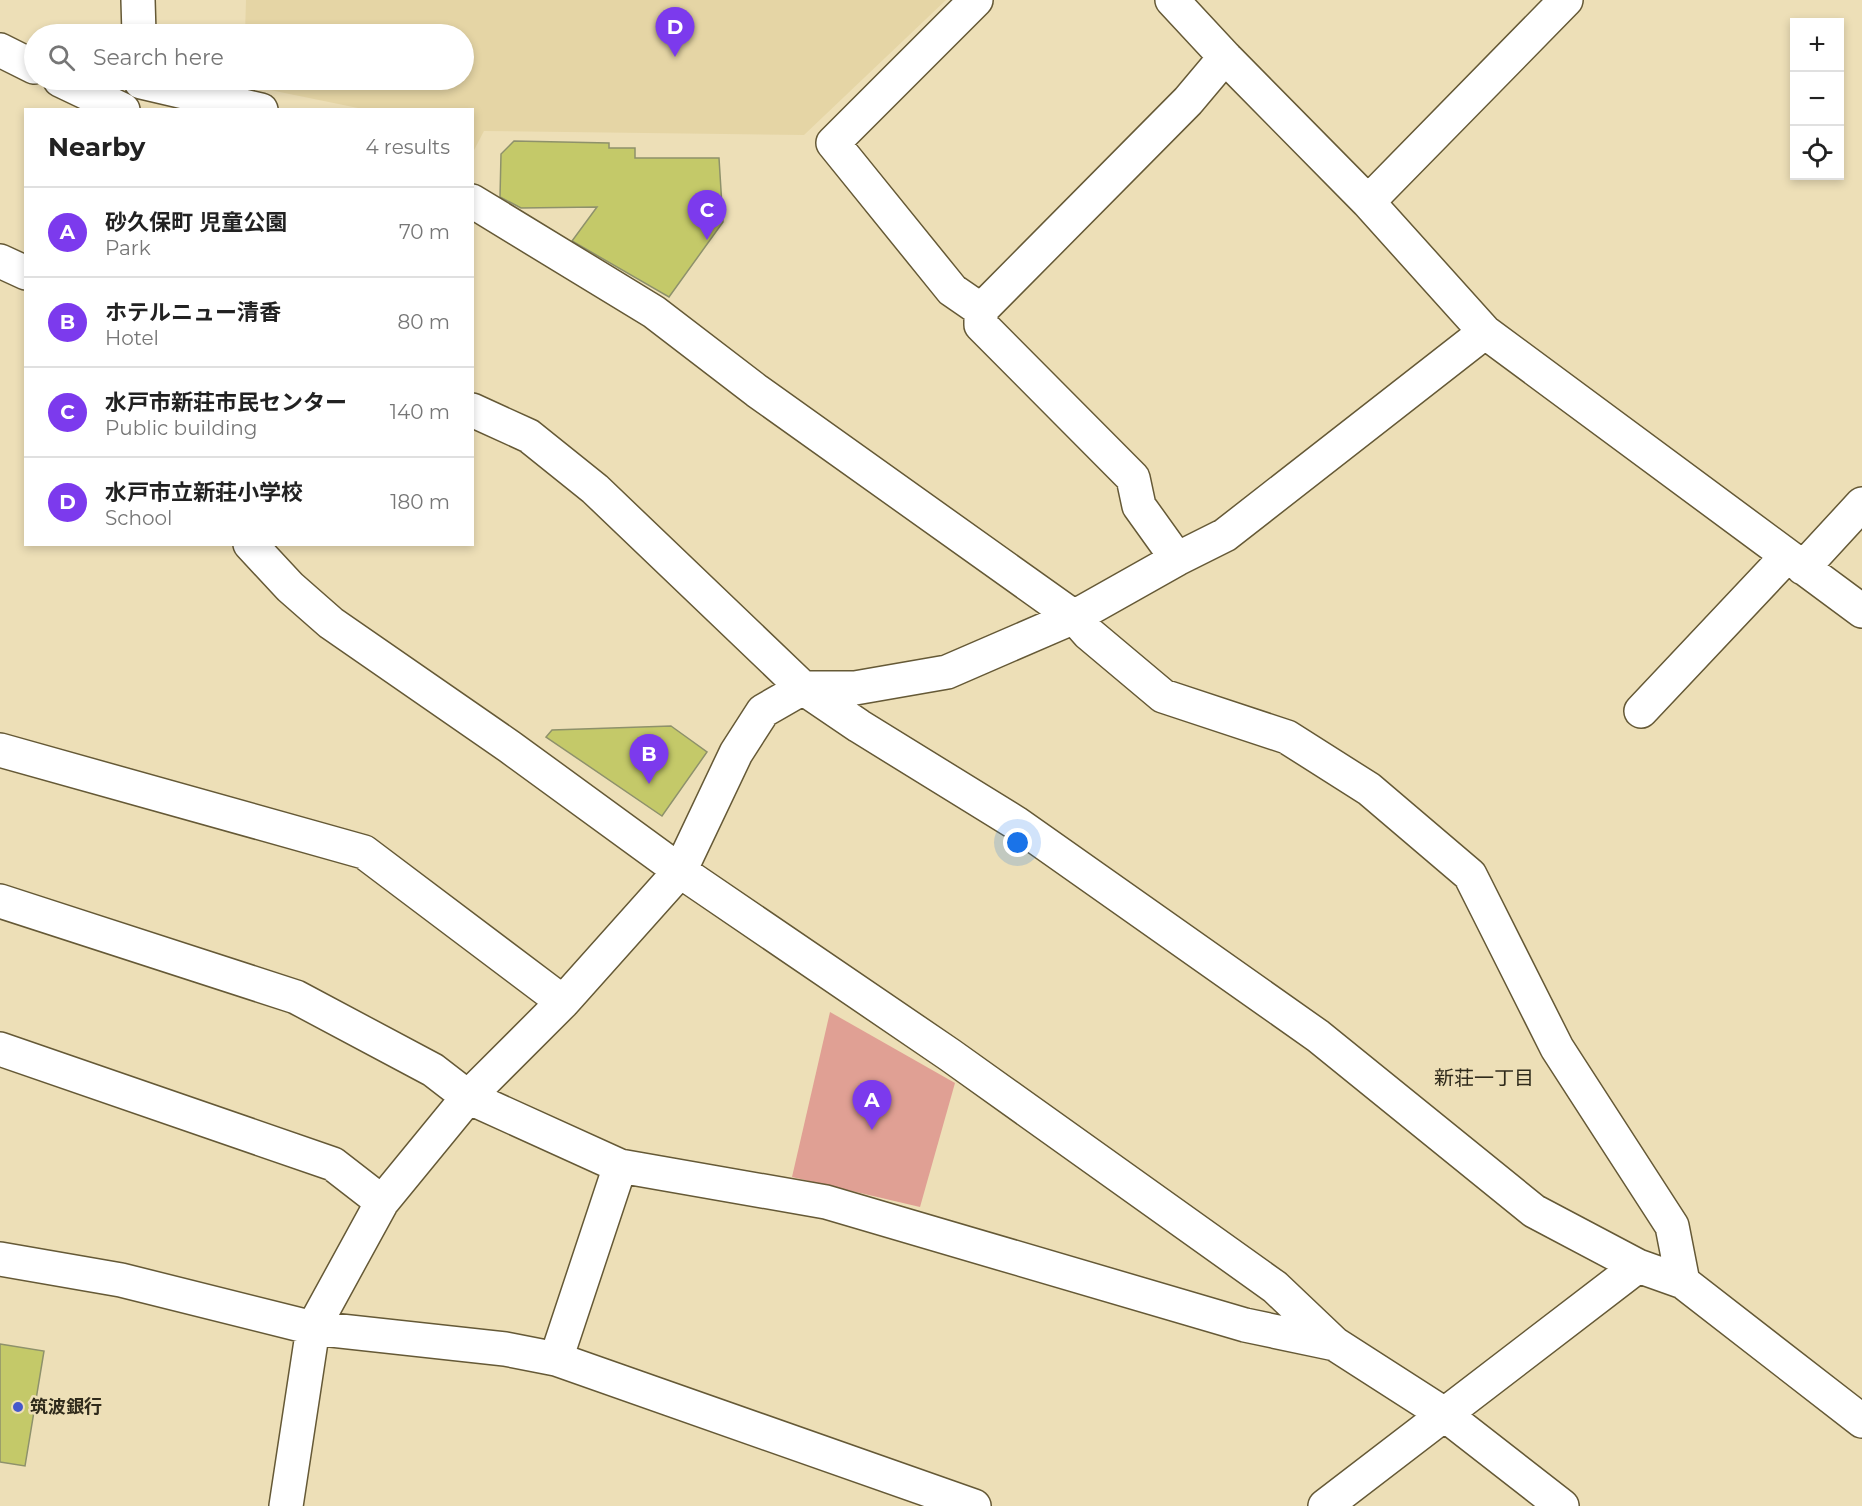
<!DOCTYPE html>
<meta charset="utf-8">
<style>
:root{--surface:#fff;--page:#f2f2f2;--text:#222;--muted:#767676;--line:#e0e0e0;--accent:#7c3aed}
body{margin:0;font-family:Montserrat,"Noto Sans JP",sans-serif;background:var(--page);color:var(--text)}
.controls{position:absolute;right:18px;top:18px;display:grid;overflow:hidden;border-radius:0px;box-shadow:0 3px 9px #0003}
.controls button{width:54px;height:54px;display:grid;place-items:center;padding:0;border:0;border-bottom:2px solid var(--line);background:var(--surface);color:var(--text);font:30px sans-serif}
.you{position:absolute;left:1018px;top:843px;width:21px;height:21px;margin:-15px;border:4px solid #fff;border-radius:50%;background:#1a73e8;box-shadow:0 0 0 9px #1a73e833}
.badge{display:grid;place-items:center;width:39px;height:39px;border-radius:50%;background:var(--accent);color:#fff;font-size:20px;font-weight:700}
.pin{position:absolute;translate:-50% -50px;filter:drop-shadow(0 2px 3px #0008)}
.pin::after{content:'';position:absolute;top:32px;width:21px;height:18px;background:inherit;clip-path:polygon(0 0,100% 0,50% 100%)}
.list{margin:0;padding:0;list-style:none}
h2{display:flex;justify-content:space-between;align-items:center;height:78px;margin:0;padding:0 24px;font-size:26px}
h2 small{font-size:20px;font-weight:400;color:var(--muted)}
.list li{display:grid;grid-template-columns:39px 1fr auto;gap:18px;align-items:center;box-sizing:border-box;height:90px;padding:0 24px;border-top:2px solid var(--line)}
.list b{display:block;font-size:22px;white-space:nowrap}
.list p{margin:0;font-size:20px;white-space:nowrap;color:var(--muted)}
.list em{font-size:20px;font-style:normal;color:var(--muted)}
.icon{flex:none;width:33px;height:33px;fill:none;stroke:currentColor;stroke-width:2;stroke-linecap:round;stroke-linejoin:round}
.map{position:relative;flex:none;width:1862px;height:1506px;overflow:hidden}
.search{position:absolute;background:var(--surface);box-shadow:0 3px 9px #0003;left:24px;top:24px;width:450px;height:66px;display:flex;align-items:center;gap:15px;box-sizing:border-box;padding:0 21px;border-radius:33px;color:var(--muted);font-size:22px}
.panel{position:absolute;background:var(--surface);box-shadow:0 3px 9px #0003;left:24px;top:108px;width:450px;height:438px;border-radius:0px}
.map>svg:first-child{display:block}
.built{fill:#e5d5a5}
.green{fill:#e0a094}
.building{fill:#c4c969;stroke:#8e916b;stroke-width:1.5}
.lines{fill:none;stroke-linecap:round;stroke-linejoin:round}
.minor-casing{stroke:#655936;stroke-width:36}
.minor{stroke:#fff;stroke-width:33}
.poi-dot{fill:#4558cc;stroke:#eddfb7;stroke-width:2}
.labels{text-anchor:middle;stroke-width:5;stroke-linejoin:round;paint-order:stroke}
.poi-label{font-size:18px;font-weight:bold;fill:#2f2a1b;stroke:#eddfb7;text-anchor:start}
.neighbourhood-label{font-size:20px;fill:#2f2a1b;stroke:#eddfb7}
</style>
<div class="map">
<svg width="1862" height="1506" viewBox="0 0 1862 1506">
<rect width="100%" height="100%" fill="#eddfb7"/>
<path class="built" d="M 246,0 L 946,0 L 804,135 L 484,131 L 473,152 L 472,110 L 363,109 L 245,85 L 245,80 L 464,80 L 464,34 L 245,34 Z"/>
<path class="green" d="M 830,1012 L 955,1083 L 920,1207 L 792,1177 Z"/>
<path class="building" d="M 514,141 L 609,143 L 609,148 L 635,148 L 635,158 L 719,158 L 723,222 L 669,297 L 572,241 L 597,207 L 521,208 L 500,197 L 501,154 Z
M 671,726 L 707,752 L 662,816 L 546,737 L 552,730 Z
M 0,1344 L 44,1351 L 25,1466 L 0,1462 Z"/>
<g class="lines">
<defs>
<path id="minor" d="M 138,0 L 139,34
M 976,0 L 833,143 L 952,290 L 981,310 L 1188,101 L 1225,57
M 1172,0 L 1225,57 L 1368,202 L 1485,332 L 1862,611
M 0,50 L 34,67
M 60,80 L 123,110
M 141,82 L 261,110
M 472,201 L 654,312 L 757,391 L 1074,617 L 1088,633 L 1163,696 L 1287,737 L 1369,789 L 1470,875 L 1557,1048 L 1672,1226 L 1683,1282
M 1368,202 L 1566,0
M 0,261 L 26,273
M 981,310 L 981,325 L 1133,478 L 1139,506 L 1177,559
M 472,410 L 529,436 L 595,489 L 803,688 L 859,726 L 1016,823 L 1318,1036 L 1534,1211 L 1638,1266 L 1683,1282 L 1862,1421
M 250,544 L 290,587 L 331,623 L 510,747 L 680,871 L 950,1055 L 1275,1287 L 1335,1344 L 1444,1414 L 1562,1506
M 1803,568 L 1862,504
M 1641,711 L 1787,556
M 0,750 L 364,852 L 563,1002
M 0,901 L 296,997 L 433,1070 L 468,1097 L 620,1166 L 826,1202 L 1245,1325 L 1335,1344
M 0,1049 L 333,1164 L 382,1202
M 0,1259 L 121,1280 L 313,1328 L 505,1349 L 556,1359 L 974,1506
M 556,1359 L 620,1166
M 286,1506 L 313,1328 L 382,1202 L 468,1097 L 563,1002 L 680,871 L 736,753 L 763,711 L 803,688 L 855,688 L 947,672 L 1074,617 L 1177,559 L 1225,535 L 1485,332
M 1325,1506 L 1638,1266"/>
</defs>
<use href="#minor" class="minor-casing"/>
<use href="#minor" class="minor"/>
</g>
<circle class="poi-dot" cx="18" cy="1407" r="6"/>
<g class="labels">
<g class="poi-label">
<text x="30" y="1413">筑波銀行</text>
</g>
<g class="neighbourhood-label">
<text x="1484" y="1085">新荘一丁目</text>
</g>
</g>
</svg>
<div class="controls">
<button>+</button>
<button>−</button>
<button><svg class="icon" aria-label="locate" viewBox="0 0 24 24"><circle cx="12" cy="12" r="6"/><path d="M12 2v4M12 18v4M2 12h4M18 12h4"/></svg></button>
</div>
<div class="you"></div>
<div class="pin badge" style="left:872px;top:1130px">A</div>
<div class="pin badge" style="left:649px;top:784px">B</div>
<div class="pin badge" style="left:707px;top:240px">C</div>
<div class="pin badge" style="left:675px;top:57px">D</div>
<div class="search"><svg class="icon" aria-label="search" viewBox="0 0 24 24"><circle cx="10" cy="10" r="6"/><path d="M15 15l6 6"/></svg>Search here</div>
<section class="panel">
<h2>Nearby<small>4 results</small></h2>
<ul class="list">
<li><span class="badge">A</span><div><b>砂久保町 児童公園</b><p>Park</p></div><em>70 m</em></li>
<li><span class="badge">B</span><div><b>ホテルニュー清香</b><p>Hotel</p></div><em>80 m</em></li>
<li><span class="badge">C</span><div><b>水戸市新荘市民センター</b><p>Public building</p></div><em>140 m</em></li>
<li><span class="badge">D</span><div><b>水戸市立新荘小学校</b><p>School</p></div><em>180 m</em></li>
</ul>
</section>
</div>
